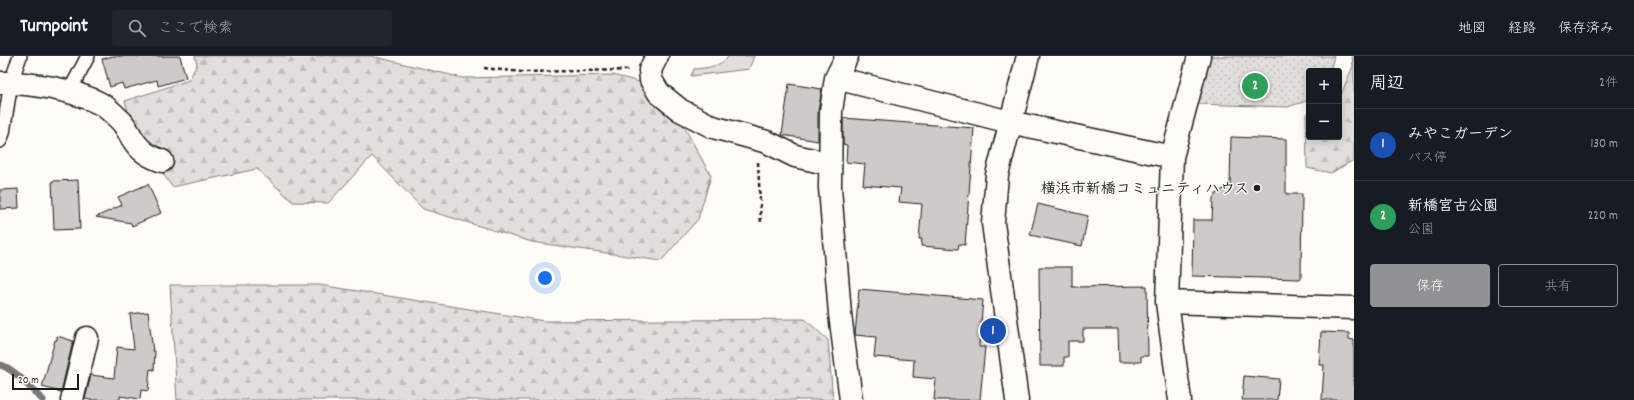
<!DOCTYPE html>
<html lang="ja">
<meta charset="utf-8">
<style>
:root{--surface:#171b24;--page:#20242c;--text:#f1f3f6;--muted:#9ea1a6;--line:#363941;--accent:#919294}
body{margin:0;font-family:Dekko,"Klee One",sans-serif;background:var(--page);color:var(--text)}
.controls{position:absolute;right:12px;top:12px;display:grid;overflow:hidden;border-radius:4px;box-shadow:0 2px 10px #0003}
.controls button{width:36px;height:36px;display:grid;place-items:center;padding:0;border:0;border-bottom:1px solid var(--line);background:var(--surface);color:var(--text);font:20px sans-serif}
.scale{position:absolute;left:12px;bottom:10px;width:67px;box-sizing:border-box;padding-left:4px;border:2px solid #1c1c1c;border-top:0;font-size:11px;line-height:14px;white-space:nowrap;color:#1c1c1c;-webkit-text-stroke:3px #fdfcf7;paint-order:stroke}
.you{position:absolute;left:545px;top:222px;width:14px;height:14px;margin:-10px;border:3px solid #fff;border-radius:50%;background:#1a73e8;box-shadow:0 0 0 6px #1a73e833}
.badge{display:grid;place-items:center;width:26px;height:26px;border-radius:50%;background:var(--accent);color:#fff;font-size:13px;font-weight:700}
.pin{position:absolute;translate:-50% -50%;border:2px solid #fff;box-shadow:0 1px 4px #0006}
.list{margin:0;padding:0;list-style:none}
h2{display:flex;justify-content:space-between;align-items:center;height:52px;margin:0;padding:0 16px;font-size:17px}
h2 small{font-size:13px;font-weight:400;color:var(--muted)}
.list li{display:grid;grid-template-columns:26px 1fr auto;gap:12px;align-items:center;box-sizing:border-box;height:72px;padding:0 16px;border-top:1px solid var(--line)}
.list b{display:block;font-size:15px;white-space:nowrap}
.list p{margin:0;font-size:13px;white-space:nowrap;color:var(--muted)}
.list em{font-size:13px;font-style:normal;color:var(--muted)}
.actions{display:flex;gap:8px;padding:12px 16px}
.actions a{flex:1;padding:9px 0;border:1px solid var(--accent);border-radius:4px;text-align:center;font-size:14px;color:var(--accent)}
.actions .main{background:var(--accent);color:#fff}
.icon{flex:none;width:22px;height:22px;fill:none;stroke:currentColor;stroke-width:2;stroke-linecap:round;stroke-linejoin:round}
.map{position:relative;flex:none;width:1354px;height:344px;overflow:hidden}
header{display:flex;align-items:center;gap:24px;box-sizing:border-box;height:56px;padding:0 20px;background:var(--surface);border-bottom:1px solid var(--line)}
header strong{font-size:19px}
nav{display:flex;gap:22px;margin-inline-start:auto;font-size:14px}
.search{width:280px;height:36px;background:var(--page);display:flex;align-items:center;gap:10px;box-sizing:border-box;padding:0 14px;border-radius:4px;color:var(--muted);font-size:15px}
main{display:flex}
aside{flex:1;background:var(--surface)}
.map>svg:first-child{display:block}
.grass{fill:#e0dfdb;stroke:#7e7e7c}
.forest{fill:url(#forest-firs);stroke:#7e7e7c}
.park{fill:url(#park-dots);stroke:#7e7e7c}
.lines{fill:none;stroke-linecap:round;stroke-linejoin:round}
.stream{stroke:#797876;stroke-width:7}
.building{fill:#cccbc8;stroke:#1c1c1c}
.service-casing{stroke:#1c1c1c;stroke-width:16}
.minor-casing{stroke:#1c1c1c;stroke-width:25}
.tertiary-casing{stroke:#1c1c1c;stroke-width:25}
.path{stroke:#1c1c1c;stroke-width:2.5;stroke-dasharray:4 3;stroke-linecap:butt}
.service{stroke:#fdfcf7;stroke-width:13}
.minor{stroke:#fdfcf7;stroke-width:22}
.tertiary{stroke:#fdfcf7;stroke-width:22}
.poi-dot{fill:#1c1c1c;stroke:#fdfcf7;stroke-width:1.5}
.labels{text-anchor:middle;stroke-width:3;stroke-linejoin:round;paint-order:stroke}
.poi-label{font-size:15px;font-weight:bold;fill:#1c1c1c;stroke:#fdfcf7;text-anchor:end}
</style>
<header>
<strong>Turnpoint</strong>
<div class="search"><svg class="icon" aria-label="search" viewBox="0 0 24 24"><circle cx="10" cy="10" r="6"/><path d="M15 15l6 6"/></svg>ここで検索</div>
<nav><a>地図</a><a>経路</a><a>保存済み</a></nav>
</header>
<main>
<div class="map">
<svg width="1354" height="344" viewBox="0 0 1354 344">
<defs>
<pattern id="forest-firs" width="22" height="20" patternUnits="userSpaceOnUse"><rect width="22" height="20" fill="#e0dfdb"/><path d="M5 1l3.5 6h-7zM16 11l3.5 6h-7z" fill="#c0bfbb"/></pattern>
<pattern id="park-dots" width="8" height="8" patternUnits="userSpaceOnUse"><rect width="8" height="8" fill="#e0dfdb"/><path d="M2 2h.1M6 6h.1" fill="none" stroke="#c0bfbb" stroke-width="1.8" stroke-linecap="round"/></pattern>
</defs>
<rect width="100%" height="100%" fill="#fdfcf7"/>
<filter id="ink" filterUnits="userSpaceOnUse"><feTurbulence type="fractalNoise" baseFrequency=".025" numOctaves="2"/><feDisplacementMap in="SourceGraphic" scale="8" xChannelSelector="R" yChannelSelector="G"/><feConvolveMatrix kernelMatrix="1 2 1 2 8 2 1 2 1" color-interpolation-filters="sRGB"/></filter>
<g filter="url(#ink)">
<path class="grass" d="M 729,0 L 754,0 L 749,13 L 691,20 L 694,13 C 707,12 720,11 729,0 Z"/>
<path class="forest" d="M 195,0 L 371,0 L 463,22 L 613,19 L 663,32 L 711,120 L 698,163 L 661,205 L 532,186 L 423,153 L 372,100 L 328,147 L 293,146 L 257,113 L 172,131 L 133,72 L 125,45 L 189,24 L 197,8 Z
M 1352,0 L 1354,0 L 1354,104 L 1331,117 L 1307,112 L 1306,58 L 1309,57 L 1309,81 L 1339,81 L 1339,43 L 1353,10 Z
M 170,229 L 320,229 L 544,265 L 805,263 L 828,284 L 833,344 L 177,344 Z"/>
<path class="park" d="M 1210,0 L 1334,0 L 1330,15 L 1309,15 L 1309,44 L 1288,51 L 1196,48 Z"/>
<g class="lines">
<path class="stream" d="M 0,309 C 13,311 33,335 43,344"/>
</g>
<path class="building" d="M 113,0 L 180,0 L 186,22 L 158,30 L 157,24 L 124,33 L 122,27 L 110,31 L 102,3 Z
M 789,28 L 822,33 L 818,55 L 818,85 L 782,79 Z
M 843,62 L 974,72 L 965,189 L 959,188 L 958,193 L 921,190 L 922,183 L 919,183 L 922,148 L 899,146 L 901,132 L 863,129 L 865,108 L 846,106 L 847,89 L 843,88 Z
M 1231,81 L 1286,83 L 1286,138 L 1302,138 L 1301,223 L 1192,220 L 1193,164 L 1212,164 L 1213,142 L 1218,136 L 1230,130 Z
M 78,124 L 80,173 L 54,174 L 52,125 Z
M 148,128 L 161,157 L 132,170 L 131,167 L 96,161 L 122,149 L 118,141 Z
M 18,133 L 19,152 L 0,153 L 0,134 Z
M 1038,148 L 1088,160 L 1082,190 L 1030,179 Z
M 1039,211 L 1072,211 L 1072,231 L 1147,230 L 1148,300 L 1141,300 L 1141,306 L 1119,306 L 1118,273 L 1083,273 L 1083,285 L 1068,285 L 1068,301 L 1064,301 L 1064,310 L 1040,310 Z
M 859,233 L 983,244 L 979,291 L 985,291 L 980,344 L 934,344 L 936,323 L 913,321 L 914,304 L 874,301 L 876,281 L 855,279 Z
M 148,256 L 153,295 L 155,295 L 154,314 L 150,313 L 148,335 L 141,334 L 140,343 L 120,340 L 120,344 L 90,344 L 85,343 L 91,319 L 114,322 L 117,291 L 134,293 L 130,258 Z
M 1321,276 L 1349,277 L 1349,283 L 1354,284 L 1354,344 L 1322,344 L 1324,309 L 1319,309 Z
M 57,280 L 73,285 L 61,336 L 42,331 L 55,284 L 57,284 Z
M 1244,320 L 1279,323 L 1277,344 L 1242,344 Z"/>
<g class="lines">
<defs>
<path id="service" d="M 69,36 L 88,0
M 0,85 L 3,77 L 11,26 L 20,0"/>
<path id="minor" d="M 657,0 L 650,14 L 651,24 L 659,37 L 680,54 L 713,71 L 767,86 L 795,100 L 830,108
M 847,0 L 836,22 L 831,55 L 830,132 L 840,258 L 851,344
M 836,22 L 1010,66 L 1172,101
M 0,27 C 30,26 75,34 101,48 C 108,52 116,60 122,66 C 126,71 129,77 132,82 C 140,95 148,100 162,105
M 1167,246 L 1354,252
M 72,344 L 87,282
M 1180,344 L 1167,246 L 1172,101 L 1199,0"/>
<path id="tertiary" d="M 1017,344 L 993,167 L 997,119 L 1028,0"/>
</defs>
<use href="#service" class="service-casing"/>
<use href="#minor" class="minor-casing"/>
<use href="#tertiary" class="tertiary-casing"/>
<path class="path" d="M 484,12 L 522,16 L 629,14
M 758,106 L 761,168"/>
<use href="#service" class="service"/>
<use href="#minor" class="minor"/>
<use href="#tertiary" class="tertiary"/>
</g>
</g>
<circle class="poi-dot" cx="1257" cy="132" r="4"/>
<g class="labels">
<g class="poi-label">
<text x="1249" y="137">横浜市新橋コミュニティハウス</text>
</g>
</g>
</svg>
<div class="controls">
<button>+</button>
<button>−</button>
</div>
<div class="scale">20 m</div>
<div class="you"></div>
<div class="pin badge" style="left:993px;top:275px;background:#1a4fb4">1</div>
<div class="pin badge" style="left:1255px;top:30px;background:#2e9e5b">2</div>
</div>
<aside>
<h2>周辺<small>2件</small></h2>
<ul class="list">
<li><span class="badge" style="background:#1a4fb4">1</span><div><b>みやこガーデン</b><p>バス停</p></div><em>130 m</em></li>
<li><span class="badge" style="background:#2e9e5b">2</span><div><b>新橋宮古公園</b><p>公園</p></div><em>220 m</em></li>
</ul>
<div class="actions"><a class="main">保存</a><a>共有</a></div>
</aside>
</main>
